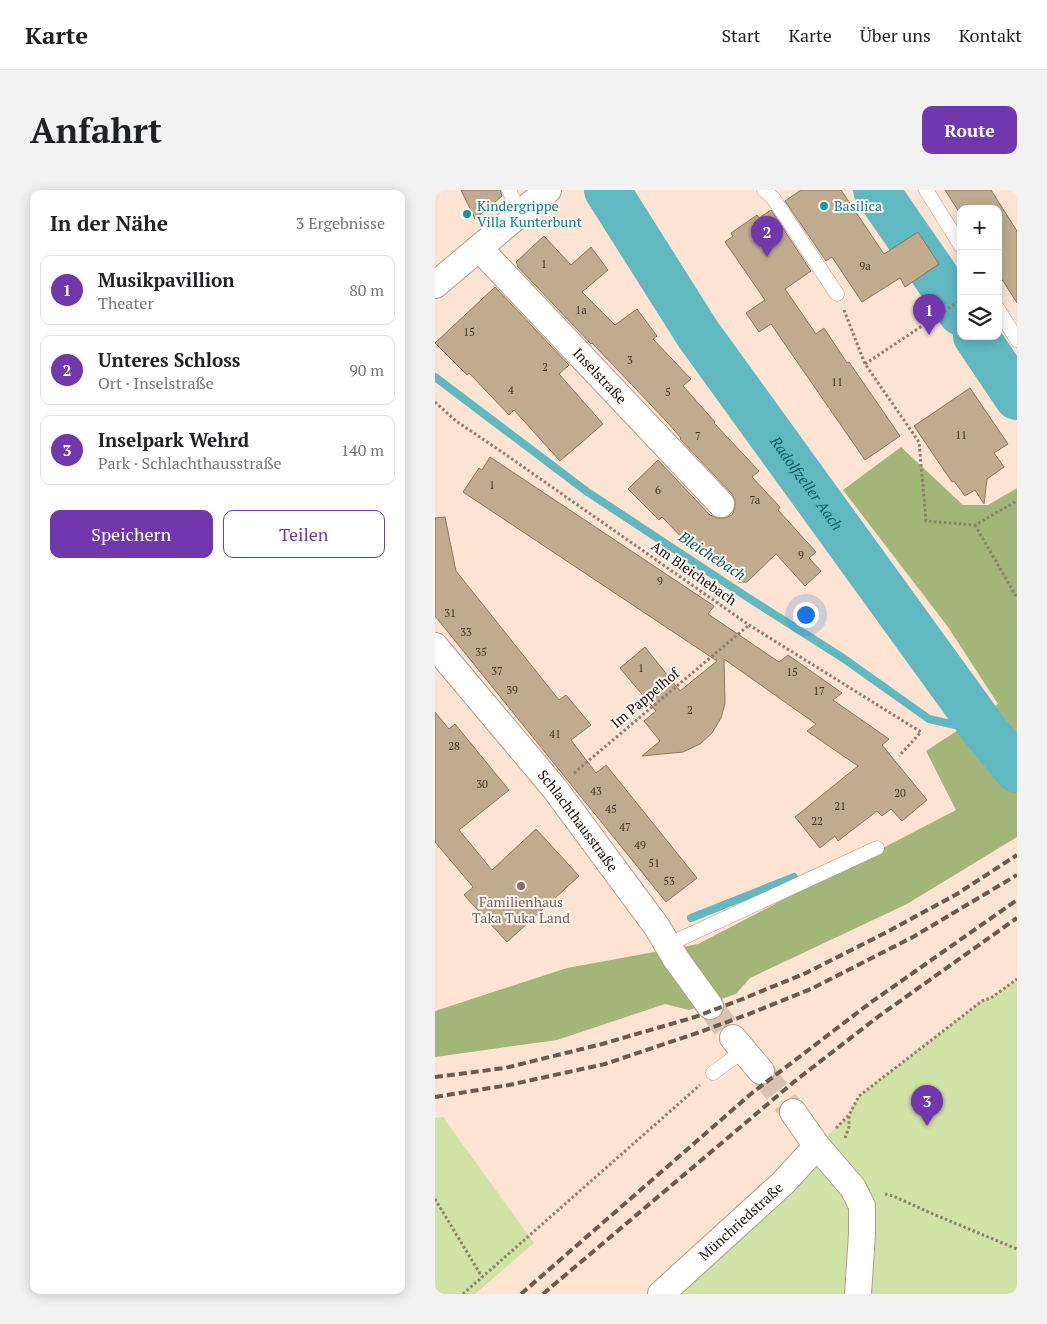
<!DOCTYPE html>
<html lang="de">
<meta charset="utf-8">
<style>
:root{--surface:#fff;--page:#f2f2f2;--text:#202124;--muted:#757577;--line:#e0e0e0;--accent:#7138ae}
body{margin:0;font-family:"PT Serif",serif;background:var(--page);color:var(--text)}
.controls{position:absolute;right:15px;top:15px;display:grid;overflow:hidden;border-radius:10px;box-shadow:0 2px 12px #0003}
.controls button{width:45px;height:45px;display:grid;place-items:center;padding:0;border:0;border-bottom:1px solid var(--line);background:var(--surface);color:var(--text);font:25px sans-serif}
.you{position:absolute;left:370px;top:424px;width:18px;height:18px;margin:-12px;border:4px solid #fff;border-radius:50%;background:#1a73e8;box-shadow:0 0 0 8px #1a73e833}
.badge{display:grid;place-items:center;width:32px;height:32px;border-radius:50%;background:var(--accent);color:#fff;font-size:16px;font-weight:700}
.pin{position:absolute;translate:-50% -41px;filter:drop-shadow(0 1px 2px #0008)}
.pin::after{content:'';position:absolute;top:26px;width:18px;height:15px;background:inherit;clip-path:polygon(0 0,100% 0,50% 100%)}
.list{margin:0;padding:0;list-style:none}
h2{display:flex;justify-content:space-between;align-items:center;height:65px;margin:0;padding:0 20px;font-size:21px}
h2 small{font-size:16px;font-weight:400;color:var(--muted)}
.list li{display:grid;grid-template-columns:32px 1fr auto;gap:15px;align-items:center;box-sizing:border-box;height:70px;margin:0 10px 10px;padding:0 10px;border:1px solid var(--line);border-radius:10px}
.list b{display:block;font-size:19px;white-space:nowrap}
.list p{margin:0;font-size:16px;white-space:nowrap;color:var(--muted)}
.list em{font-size:16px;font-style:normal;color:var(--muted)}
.actions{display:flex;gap:10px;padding:15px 20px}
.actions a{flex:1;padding:11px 0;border:1px solid var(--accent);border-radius:10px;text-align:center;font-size:18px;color:var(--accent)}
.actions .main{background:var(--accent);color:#fff}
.icon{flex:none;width:28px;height:28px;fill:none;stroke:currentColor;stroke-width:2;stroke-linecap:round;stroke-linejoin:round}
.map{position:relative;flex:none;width:582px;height:1104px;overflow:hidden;border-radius:10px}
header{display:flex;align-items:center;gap:30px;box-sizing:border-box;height:70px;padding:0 25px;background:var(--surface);border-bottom:1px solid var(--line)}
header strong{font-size:24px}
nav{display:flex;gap:28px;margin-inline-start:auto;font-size:18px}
.intro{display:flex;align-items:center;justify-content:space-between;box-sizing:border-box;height:120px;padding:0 30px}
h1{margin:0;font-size:35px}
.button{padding:12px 22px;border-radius:10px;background:var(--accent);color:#fff;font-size:18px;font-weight:700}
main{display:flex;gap:30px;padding:0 30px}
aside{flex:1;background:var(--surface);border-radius:10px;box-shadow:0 2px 12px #0003}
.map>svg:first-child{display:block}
.green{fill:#d0e2a6}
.forest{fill:#a3b578}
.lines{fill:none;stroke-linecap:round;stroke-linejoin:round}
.stream{stroke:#60b8c1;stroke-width:8}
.river{stroke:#60b8c1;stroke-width:46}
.building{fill:#c1ab8e;stroke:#8b765b}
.minor-tunnel{stroke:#dac3b2;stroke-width:26;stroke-dasharray:26 13;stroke-linecap:butt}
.service-casing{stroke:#b99b85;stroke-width:15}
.minor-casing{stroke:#b99b85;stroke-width:28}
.path{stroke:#8f7d70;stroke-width:3;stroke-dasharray:2.5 2.5;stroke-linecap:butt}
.service{stroke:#fff;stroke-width:14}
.minor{stroke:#fff;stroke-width:26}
.rail{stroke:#6a5a4f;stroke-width:4;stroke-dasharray:8 4;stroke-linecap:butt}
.culture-dot{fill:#0f9aa8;stroke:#fbf5f0;stroke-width:2}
.education-dot{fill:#8d6e63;stroke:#fbf5f0;stroke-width:2}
.labels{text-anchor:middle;stroke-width:4;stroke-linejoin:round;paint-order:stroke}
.number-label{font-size:11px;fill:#403326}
.culture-label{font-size:14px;fill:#0d838f;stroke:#fbf5f0;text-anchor:start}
.street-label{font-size:14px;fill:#150b04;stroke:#fbf5f0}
.education-label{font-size:14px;fill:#785e54;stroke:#fbf5f0}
.water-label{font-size:15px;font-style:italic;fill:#0c5a61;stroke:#fbf5f0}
</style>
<header>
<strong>Karte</strong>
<nav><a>Start</a><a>Karte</a><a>Über uns</a><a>Kontakt</a></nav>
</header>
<div class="intro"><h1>Anfahrt</h1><a class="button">Route</a></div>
<main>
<aside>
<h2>In der Nähe<small>3 Ergebnisse</small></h2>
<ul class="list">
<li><span class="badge">1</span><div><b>Musikpavillion</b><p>Theater</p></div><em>80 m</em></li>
<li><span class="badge">2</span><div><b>Unteres Schloss</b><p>Ort · Inselstraße</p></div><em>90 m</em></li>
<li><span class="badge">3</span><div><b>Inselpark Wehrd</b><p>Park · Schlachthausstraße</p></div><em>140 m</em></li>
</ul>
<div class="actions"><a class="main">Speichern</a><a>Teilen</a></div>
</aside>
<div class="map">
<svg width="582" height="1104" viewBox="0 0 582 1104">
<rect width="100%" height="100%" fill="#fde3d1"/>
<path class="green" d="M 582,789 L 582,1104 L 226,1104 L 414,925 L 424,906 L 547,811 L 556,808 Z
M 8,927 L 99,1053 L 40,1104 L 0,1104 L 0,928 Z"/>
<path class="forest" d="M 466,257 L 528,315 L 553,315 L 582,298 L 582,647 L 472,714 L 315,788 L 301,804 L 254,820 L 230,814 L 122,850 L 0,867 L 0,821 L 132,778 L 263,754 L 521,620 L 491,561 L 563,514 L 513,437 L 408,300 Z"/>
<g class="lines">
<path class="stream" d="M 0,187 L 151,301 L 312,407 L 408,468 L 494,529 L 551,542
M 256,728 L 359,687"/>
<g class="river">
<path id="s1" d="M 172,0 L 263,144 L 551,542 L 582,580"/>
<path d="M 441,0 L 526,123"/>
<path d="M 541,146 L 582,207"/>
</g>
</g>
<path class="building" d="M 26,0 L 65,0 L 67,6 L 40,29 Z
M 366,0 L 406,0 L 449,64 L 483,42 L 504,74 L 470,97 L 465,88 L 427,112 L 397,67 L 391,71 L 350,11 Z
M 510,0 L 556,0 L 582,41 L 582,113 L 563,83 L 563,19 L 526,19 L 526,25 Z
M 336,20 L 376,81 L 350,99 L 381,144 L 389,138 L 412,173 L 414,172 L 465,246 L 430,270 L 336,134 L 324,142 L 311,123 L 330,110 L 290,52 L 298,46 L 296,43 L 322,25 L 324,28 Z
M 109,46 L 136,75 L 156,57 L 173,80 L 147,102 L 180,135 L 202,119 L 222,146 L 218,149 L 256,189 L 248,196 L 280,232 L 279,233 L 324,281 L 317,287 L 345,317 L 343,320 L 381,362 L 374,368 L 386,381 L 370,396 L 341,364 L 312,392 L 304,392 L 276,362 L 274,364 L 262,352 L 256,357 L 227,327 L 224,330 L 193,299 L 223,270 L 275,325 L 282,328 L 290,328 L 297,325 L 300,318 L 300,310 L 297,304 L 245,249 L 246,248 L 232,232 L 200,198 L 157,153 L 156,154 L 82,76 L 83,75 L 81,72 Z
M 60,97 L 134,175 L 124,184 L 168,234 L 125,271 L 79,220 L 74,225 L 34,183 L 32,185 L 0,153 Z
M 535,198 L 573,254 L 559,263 L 569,277 L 552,289 L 549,314 L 540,300 L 530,306 L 519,291 L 517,292 L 479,236 Z
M 55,267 L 279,416 L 273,424 L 344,472 L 353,465 L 407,503 L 398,510 L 454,549 L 447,555 L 492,610 L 467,631 L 456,619 L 447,626 L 442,621 L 403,651 L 400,646 L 385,658 L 360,627 L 423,576 L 372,541 L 381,534 L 289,469 L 290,513 L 286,528 L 277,543 L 265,554 L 248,562 L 207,566 L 225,551 L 209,531 L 221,521 L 185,478 L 210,457 L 245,501 L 282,471 L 28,302 L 44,278 L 47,280 Z
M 10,327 L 21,381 L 124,510 L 131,505 L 156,535 L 136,550 L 161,583 L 171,575 L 262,688 L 231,712 L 0,426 L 0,328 Z
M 0,522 L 14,539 L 20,534 L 74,600 L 24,640 L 57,680 L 101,639 L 144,686 L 72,752 L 29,705 L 38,697 L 0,652 Z"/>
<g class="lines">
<path class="minor-tunnel" d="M 275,816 L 298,848
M 326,881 L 358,922"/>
<defs>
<path id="service" d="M 74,0 L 85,24
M 329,0 L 338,8 L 402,104
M 491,0 L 526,56
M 563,119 L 582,150
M 232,755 L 442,658
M 278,883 L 308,861"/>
<g id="minor">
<path id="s2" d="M 44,58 L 286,314"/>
<path d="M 0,95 L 113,0"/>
<path id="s3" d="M 0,456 L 120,599 L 222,737 L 241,769 L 275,816"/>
<path d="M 298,848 L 326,881"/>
<path d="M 358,922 L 382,956 L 418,998 L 427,1016 L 427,1044 L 423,1104"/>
<path id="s4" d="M 226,1104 L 348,993 L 382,956"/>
</g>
</defs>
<use href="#service" class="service-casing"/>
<use href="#minor" class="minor-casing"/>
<path class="path" d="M 409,120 L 430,174 L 484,252 L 491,331 L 540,335 L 582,311
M 430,174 L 526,110
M 0,212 L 21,231 L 67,262 L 314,435 L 486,542 L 464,566
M 540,335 L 582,408
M 139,583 L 314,435
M 401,938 L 414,925 L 424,906 L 547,811 L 556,808 L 582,789
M 410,948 L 414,937 L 414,925
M 450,1004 L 458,1006 L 498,1024 L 582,1059
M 0,1009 L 47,1087
M 28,1104 L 265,895"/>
<use href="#service" class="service"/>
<use href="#minor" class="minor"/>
<path class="rail" d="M 0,887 L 70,878 L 167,854 L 260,827 L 305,810 L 371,783 L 450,743 L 522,704 L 582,665
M 0,907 L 74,895 L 170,874 L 265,842 L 314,824 L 376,799 L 478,747 L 582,685
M 86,1104 L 317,903 L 435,813 L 582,710
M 108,1104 L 360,891 L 444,826 L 582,728"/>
</g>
<g class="culture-dot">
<circle cx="389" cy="16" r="5"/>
<circle cx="32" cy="24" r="5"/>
</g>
<circle class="education-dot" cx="86" cy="696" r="5"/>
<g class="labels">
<g class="number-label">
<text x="109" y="78">1</text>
<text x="430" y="80">9a</text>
<text x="146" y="124">1a</text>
<text x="34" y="146">15</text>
<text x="195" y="174">3</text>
<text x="110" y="181">2</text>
<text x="402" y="196">11</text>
<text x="76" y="204">4</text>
<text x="233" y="206">5</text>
<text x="526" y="249">11</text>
<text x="263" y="250">7</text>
<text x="57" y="299">1</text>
<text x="223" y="304">6</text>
<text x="320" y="314">7a</text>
<text x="366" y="369">9</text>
<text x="225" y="395">9</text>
<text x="15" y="427">31</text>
<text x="31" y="446">33</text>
<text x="46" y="466">35</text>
<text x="206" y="482">1</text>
<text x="62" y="485">37</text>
<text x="357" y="486">15</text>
<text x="77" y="504">39</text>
<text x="384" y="505">17</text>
<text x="255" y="524">2</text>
<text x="120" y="548">41</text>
<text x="19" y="560">28</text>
<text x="47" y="598">30</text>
<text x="161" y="605">43</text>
<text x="465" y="607">20</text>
<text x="405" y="620">21</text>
<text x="176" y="623">45</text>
<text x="382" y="635">22</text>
<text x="190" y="641">47</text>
<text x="205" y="659">49</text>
<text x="219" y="677">51</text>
<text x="234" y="695">53</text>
</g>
<g class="culture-label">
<text x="42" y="21">Kindergrippe<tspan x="42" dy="16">Villa Kunterbunt</tspan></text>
<text x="399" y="21">Basilica</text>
</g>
<g class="street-label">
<text dy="5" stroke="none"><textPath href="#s2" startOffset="176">Inselstraße</textPath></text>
<text transform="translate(259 383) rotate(35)" y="5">Am Bleichebach</text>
<text transform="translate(210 508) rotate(-40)" y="5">Im Pappelhof</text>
<text dy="5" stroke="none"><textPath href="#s3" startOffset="226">Schlachthausstraße</textPath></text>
<text dy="5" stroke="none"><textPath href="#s4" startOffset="108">Münchriedstraße</textPath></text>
</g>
<g class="education-label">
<text x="86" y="717">Familienhaus<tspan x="86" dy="16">Taka Tuka Land</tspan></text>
</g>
<g class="water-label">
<text dy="5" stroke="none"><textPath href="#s1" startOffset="355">Radolfzeller Aach</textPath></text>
<text transform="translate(277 366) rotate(33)" y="5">Bleichebach</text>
</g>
</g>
</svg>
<div class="controls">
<button>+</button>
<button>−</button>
<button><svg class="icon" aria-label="layers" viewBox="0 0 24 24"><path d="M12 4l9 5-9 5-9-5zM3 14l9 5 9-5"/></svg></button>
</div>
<div class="you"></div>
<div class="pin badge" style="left:494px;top:145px">1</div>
<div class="pin badge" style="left:332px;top:67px">2</div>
<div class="pin badge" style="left:492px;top:936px">3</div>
</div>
</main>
